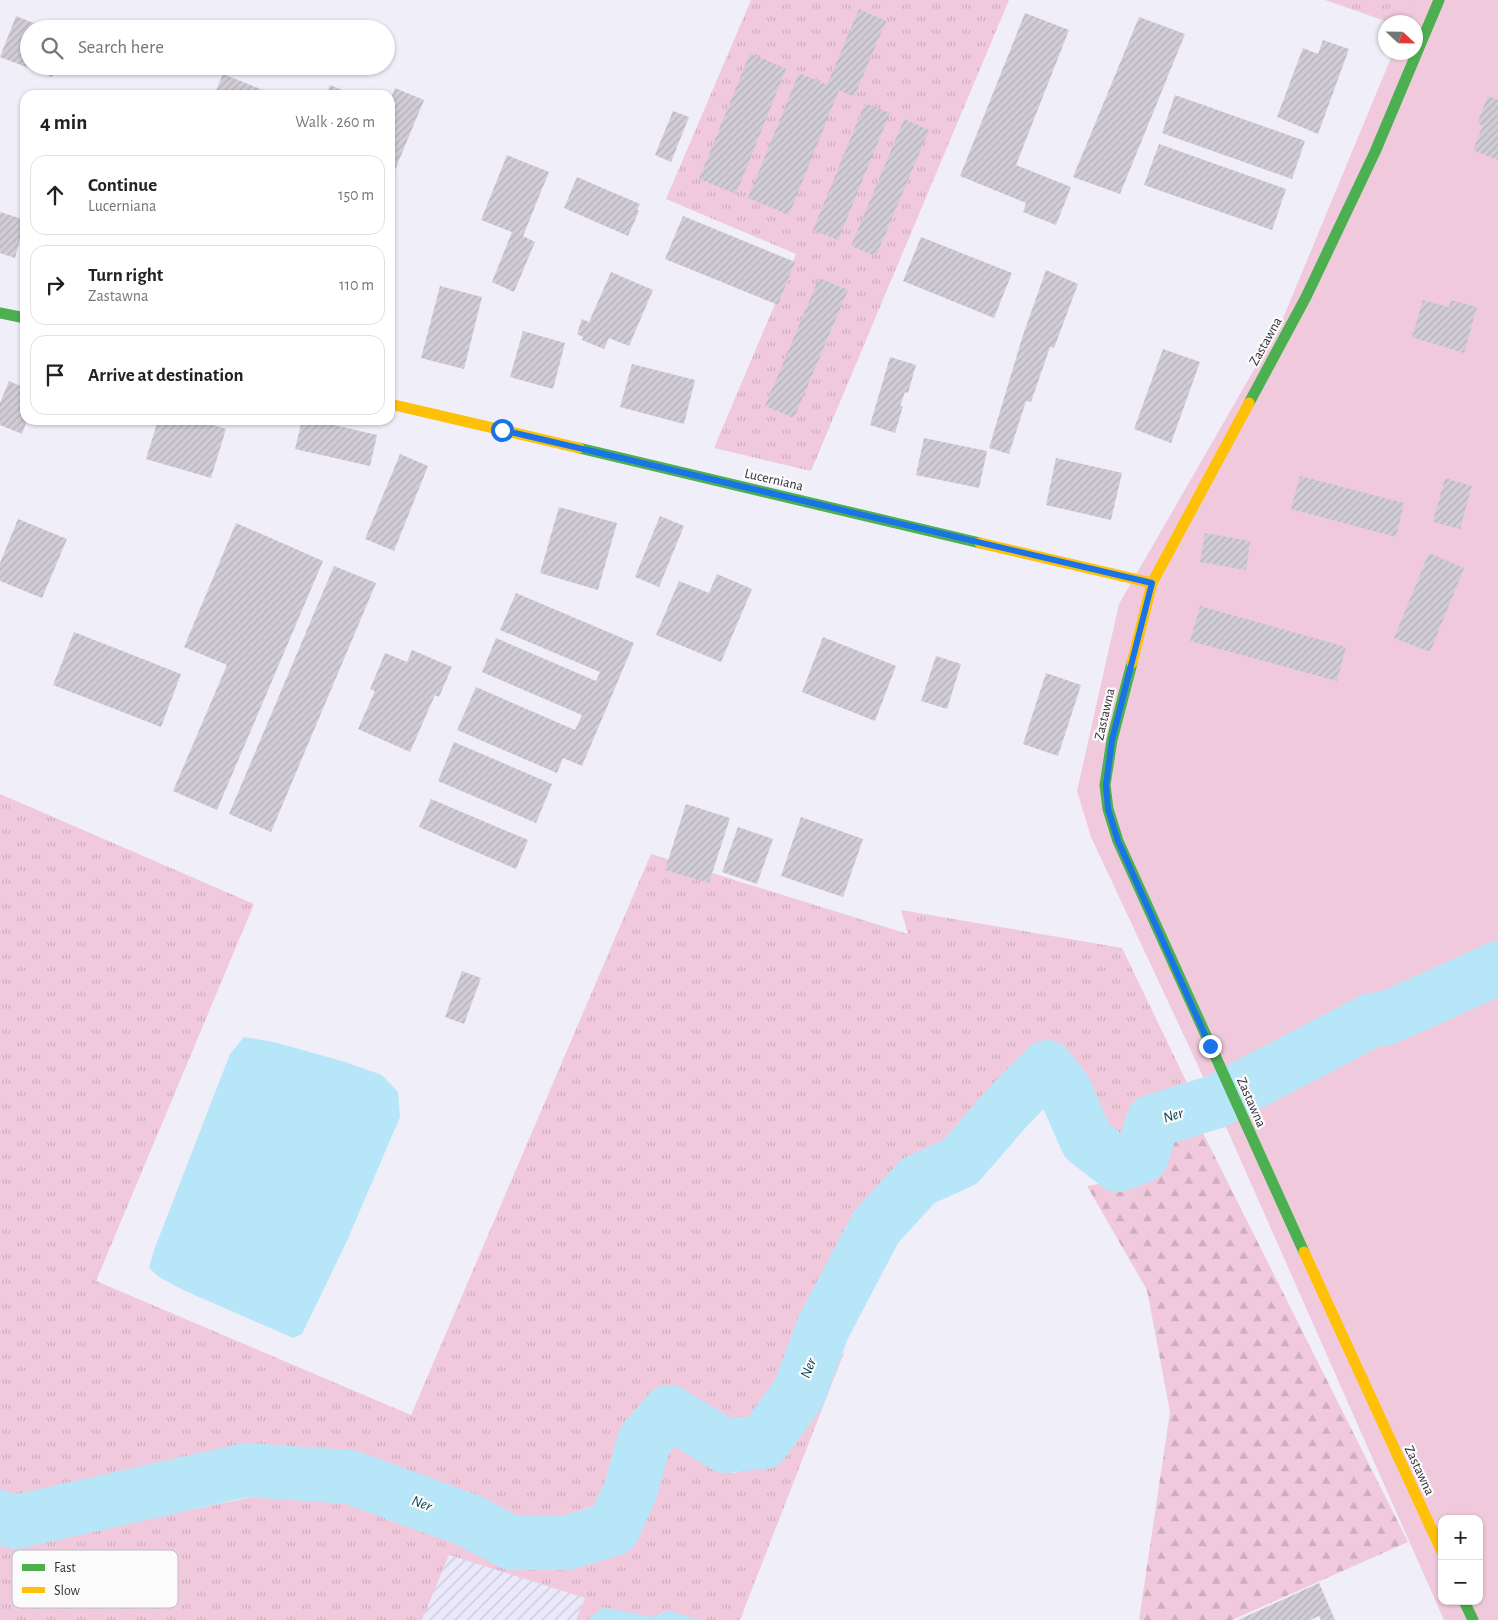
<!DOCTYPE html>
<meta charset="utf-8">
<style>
:root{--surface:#fff;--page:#f6f6f6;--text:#222;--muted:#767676;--line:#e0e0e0}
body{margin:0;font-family:"Alegreya Sans",sans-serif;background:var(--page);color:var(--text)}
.controls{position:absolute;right:15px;bottom:15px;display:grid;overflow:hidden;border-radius:10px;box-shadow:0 1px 4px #0004}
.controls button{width:45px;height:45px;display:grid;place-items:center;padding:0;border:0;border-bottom:1px solid var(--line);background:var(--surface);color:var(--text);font:25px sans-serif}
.compass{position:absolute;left:1378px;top:15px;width:45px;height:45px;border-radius:50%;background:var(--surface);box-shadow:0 1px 4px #0004;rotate:112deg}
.stop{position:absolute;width:15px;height:15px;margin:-11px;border:4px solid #1a73e8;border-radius:50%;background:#fff}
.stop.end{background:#1a73e8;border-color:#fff;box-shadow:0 1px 5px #0008}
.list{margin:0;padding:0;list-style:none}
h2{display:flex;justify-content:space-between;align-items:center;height:65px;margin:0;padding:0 20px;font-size:21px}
h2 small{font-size:16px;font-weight:400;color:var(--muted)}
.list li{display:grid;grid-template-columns:32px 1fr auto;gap:15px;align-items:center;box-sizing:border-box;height:80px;margin:0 10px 10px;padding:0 10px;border:1px solid var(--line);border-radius:15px}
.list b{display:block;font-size:19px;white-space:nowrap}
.list p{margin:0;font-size:16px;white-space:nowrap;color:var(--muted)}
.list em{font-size:16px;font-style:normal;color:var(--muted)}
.icon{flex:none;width:28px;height:28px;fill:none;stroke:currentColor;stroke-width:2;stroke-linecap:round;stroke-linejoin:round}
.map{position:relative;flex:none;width:1498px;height:1620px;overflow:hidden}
.search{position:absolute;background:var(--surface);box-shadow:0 1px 4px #0004;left:20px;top:20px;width:375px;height:55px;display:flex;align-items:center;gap:12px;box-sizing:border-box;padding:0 18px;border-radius:28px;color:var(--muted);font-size:19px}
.panel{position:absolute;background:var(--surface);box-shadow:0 1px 4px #0004;left:20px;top:90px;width:375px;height:335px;border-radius:15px}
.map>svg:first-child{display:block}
.industrial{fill:url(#industrial-furrows)}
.grass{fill:url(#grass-tufts)}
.forest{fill:url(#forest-firs)}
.green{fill:#f0cadc;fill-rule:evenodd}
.water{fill:#b8e6f9}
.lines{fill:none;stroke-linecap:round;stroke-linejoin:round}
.river{stroke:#b8e6f9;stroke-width:54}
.building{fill:url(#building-hatch)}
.fast{stroke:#4caf50;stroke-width:11}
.slow{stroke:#ffc107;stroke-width:11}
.route{stroke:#1a73e8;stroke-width:6}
.labels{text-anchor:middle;stroke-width:4.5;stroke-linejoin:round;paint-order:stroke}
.street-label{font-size:14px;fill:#32313b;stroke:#fbfbfb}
.water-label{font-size:15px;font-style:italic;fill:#023e4e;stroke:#fbfbfb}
.key{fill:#fbfbfb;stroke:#bfbec1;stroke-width:1}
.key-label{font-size:14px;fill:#32313b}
</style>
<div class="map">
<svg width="1498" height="1620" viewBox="0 0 1498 1620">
<defs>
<pattern id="industrial-furrows" width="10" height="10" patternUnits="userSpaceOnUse" patternTransform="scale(1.25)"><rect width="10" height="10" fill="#eae8fb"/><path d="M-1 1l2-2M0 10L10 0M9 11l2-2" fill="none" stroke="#c9c7d8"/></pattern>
<pattern id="grass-tufts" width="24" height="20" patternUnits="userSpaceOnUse" patternTransform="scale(1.25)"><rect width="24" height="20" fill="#f0cadc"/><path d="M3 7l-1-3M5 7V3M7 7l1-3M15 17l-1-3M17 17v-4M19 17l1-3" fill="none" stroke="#ceaebe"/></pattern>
<pattern id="forest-firs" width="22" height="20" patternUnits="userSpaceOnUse" patternTransform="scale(1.25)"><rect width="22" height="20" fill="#f0cadc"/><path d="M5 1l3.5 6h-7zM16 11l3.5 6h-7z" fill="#ceaebe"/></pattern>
<pattern id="building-hatch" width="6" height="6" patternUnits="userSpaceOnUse" patternTransform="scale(1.25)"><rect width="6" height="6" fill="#d1ccd5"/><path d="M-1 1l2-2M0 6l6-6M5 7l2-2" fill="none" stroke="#b4b0b8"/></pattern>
</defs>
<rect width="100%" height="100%" fill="#f0eef8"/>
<path class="industrial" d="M 449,1555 L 585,1598 L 576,1620 L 422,1620 Z"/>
<path class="grass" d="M 751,0 L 1009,0 L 811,471 L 714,448 L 796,254 L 666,199 Z
M 1325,0 L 1418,0 L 1409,22 L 1388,22 Z
M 0,794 L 254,904 L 96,1281 L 411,1415 L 651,854 L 908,934 L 901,910 L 1122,948 L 1188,1085 L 1144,1102 L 1130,1138 L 1111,1136 L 1066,1056 L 1040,1047 L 949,1145 L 907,1161 L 832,1262 L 775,1391 L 749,1423 L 721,1424 L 665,1391 L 631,1432 L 602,1503 L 540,1525 L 352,1459 L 241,1451 L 17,1504 L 0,1498 Z
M 845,1350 L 740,1620 L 576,1620 L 585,1598 L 449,1555 L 422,1620 L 0,1620 L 0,1540 L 17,1546 L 257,1496 L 329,1500 L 412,1519 L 514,1567 L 624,1551 L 653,1489 L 671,1445 L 733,1473 L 776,1463 Z"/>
<path class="forest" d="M 1202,1131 L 1408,1542 L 1232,1620 L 1139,1620 L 1170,1412 L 1147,1290 L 1087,1186 L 1155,1174 L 1171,1138 Z"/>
<path class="green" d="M 1415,0 L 1498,0 L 1498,1620 L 1444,1620 L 1215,1102 L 1091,837 L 1077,791 L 1119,604 L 1281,323 L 1393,53 L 1416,52 L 1416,22 L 1405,22 ZM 1442,1519 L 1479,1519 L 1479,1601 L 1442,1601 Z"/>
<path class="water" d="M 244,1037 L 274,1042 L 345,1062 L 382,1075 L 398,1092 L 400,1117 L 346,1243 L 302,1334 L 293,1338 L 183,1290 L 159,1277 L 149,1268 L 154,1250 L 230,1054 Z
M 603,1607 L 651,1617 L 668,1611 L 701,1620 L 587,1620 Z"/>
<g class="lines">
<path class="river" d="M 0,1517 L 15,1522 L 246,1470 L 350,1477 L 468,1520 L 512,1543 L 565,1543 L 613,1529 L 631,1489 L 644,1441 L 669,1412 L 725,1446 L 763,1442 L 799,1393 L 823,1328 L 876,1227 L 918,1181 L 960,1162 L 1007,1108 L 1047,1067 L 1064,1089 L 1087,1141 L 1118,1165 L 1142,1156 L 1153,1121 L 1215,1102 L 1372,1020 L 1385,1019 L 1498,968"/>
</g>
<path class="building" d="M 859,9 L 886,21 L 854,97 L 839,90 L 789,215 L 748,198 L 799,73 L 827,85 Z
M 1025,13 L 1069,30 L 1016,165 L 1071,187 L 1056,225 L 1023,212 L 1026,203 L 960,176 Z
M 16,16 L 48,29 L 29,29 L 29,66 L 56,66 L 52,77 L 0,57 Z
M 1139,17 L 1185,34 L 1120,194 L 1073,177 Z
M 1323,40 L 1349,49 L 1318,134 L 1277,117 L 1303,48 L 1318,54 Z
M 750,53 L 786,69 L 736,194 L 699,179 Z
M 223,74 L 268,92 L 267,95 L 214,95 Z
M 330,85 L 349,93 L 348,95 L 326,95 Z
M 395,88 L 424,100 L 390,182 L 390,101 Z
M 1175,95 L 1305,141 L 1292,179 L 1162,133 Z
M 1488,96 L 1498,100 L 1498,160 L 1473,150 L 1483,125 L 1477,124 Z
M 865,103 L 890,113 L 838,240 L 813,230 Z
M 673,111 L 689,117 L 671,162 L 655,155 Z
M 904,119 L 929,130 L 876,256 L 851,246 Z
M 1159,144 L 1286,189 L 1272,230 L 1144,185 Z
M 507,155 L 549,172 L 523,236 L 535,242 L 514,292 L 492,282 L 512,232 L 481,220 Z
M 577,177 L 640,204 L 637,210 L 639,211 L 628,236 L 564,208 Z
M 25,203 L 25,215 L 21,213 Z
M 0,212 L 25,220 L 15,258 L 0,253 Z
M 683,216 L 795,262 L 778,305 L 665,259 Z
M 921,237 L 1012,273 L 994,318 L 903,281 Z
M 1046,270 L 1078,284 L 1054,348 L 1050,347 L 1031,402 L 1026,401 L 1009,454 L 989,448 L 1023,335 Z
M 611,272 L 653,290 L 629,346 L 609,338 L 604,349 L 582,340 L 583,337 L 577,334 L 582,319 L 589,322 Z
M 819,278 L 848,290 L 794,418 L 765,406 Z
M 440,286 L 482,297 L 464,369 L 421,358 Z
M 1423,300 L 1449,307 L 1451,300 L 1477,307 L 1464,353 L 1412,337 Z
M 523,331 L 565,343 L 553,389 L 510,377 Z
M 1163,349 L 1200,362 L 1171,443 L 1134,429 Z
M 890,357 L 916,365 L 908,393 L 905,392 L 900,406 L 903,406 L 895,433 L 870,425 Z
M 632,364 L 695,380 L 684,424 L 620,407 Z
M 9,381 L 25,388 L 25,420 L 27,420 L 22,434 L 0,425 L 0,403 Z
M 158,420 L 197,420 L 226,429 L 211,478 L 146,459 Z
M 302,420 L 313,420 L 377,435 L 370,466 L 295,449 Z
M 924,438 L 987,451 L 979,488 L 916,475 Z
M 400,454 L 428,466 L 394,551 L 365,539 Z
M 1056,458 L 1122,473 L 1111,520 L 1046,505 Z
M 1300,476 L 1404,503 L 1396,537 L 1291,509 Z
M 1445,478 L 1472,486 L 1460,529 L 1433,522 Z
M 559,507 L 617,523 L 598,590 L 540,573 Z
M 660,516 L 684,526 L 659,587 L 635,577 Z
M 18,519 L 67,539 L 42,598 L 0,581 L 0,563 Z
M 236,523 L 323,561 L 217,810 L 173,791 L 227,665 L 184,647 Z
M 1205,533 L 1250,541 L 1246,570 L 1200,562 Z
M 1429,553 L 1464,568 L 1430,652 L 1394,638 Z
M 334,566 L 376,583 L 271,832 L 229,814 Z
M 717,574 L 752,589 L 721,662 L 656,635 L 679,581 L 709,593 Z
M 516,593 L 634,643 L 582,766 L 563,758 L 557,773 L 457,730 L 476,687 L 575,730 L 582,715 L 482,672 L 496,638 L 596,681 L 600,672 L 500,630 Z
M 1200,606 L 1346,647 L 1337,681 L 1190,641 Z
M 74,632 L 181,674 L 161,727 L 53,685 Z
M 823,637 L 896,666 L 875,721 L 802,692 Z
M 412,650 L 452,667 L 439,697 L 435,695 L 410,752 L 358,729 L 375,691 L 370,689 L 385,653 L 407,662 Z
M 936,656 L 961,664 L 947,709 L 921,701 Z
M 1046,673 L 1081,685 L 1058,756 L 1023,744 Z
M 454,742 L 552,784 L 536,823 L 438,781 Z
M 431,799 L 528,840 L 516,869 L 419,827 Z
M 686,804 L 730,818 L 709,883 L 665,870 Z
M 801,817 L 863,839 L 843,897 L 781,876 Z
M 738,827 L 773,839 L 757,884 L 722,872 Z
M 462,971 L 481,978 L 464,1024 L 445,1017 Z
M 1319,1583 L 1335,1620 L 1321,1620 L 1319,1616 L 1310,1620 L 1238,1620 Z"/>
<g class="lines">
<path class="fast" d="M 0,313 L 25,318
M 1249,403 L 1306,297 L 1375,152 L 1439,0
M 579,448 L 980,543
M 1132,663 L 1112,740 L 1105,785 L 1108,809 L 1118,841 L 1304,1252
M 1464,1601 L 1473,1620"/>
<path class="slow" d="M 390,404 L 579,448
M 980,543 L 1152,583
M 1132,663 L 1152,583 L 1249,403
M 1304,1252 L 1442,1552"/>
</g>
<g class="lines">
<path class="route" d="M 502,430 L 1152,583 L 1112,740 L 1106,785 L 1108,809 L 1118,841 L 1210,1046"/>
</g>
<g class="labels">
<g class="street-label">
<text transform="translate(1265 341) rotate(-61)" y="5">Zastawna</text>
<text transform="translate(774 479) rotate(13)" y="5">Lucerniana</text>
<text transform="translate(1104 714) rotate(-77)" y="5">Zastawna</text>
<text transform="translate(1252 1102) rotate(66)" y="5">Zastawna</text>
<text transform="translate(1420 1470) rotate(65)" y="5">Zastawna</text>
</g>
<g class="water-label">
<text transform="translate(1173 1115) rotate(-18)" y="5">Ner</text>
<text transform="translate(808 1368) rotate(-69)" y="5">Ner</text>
<text transform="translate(422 1503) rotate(20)" y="5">Ner</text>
</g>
</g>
<rect x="12" y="1550" width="166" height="58" rx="8" class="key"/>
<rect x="22" y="1564" width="23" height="7" fill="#4caf50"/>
<rect x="22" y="1587" width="23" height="6" fill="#ffc107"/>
<g class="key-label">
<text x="54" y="1572">Fast</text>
<text x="54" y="1595">Slow</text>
</g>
</svg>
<div class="controls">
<button>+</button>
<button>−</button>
</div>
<svg class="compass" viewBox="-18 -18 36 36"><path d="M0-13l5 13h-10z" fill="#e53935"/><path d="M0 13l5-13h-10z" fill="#767676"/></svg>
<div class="stop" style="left:502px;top:430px"></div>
<div class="stop end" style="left:1210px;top:1046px"></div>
<div class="search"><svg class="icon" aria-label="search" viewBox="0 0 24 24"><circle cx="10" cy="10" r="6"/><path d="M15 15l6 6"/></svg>Search here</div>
<section class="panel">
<h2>4 min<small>Walk · 260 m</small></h2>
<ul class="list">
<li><svg class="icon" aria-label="ahead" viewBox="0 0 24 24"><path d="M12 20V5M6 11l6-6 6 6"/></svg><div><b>Continue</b><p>Lucerniana</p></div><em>150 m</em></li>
<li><svg class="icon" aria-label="right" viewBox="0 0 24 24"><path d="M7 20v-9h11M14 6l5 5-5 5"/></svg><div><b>Turn right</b><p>Zastawna</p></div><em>110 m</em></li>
<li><svg class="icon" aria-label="arrive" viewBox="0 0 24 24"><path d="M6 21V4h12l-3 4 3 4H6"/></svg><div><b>Arrive at destination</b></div></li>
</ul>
</section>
</div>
